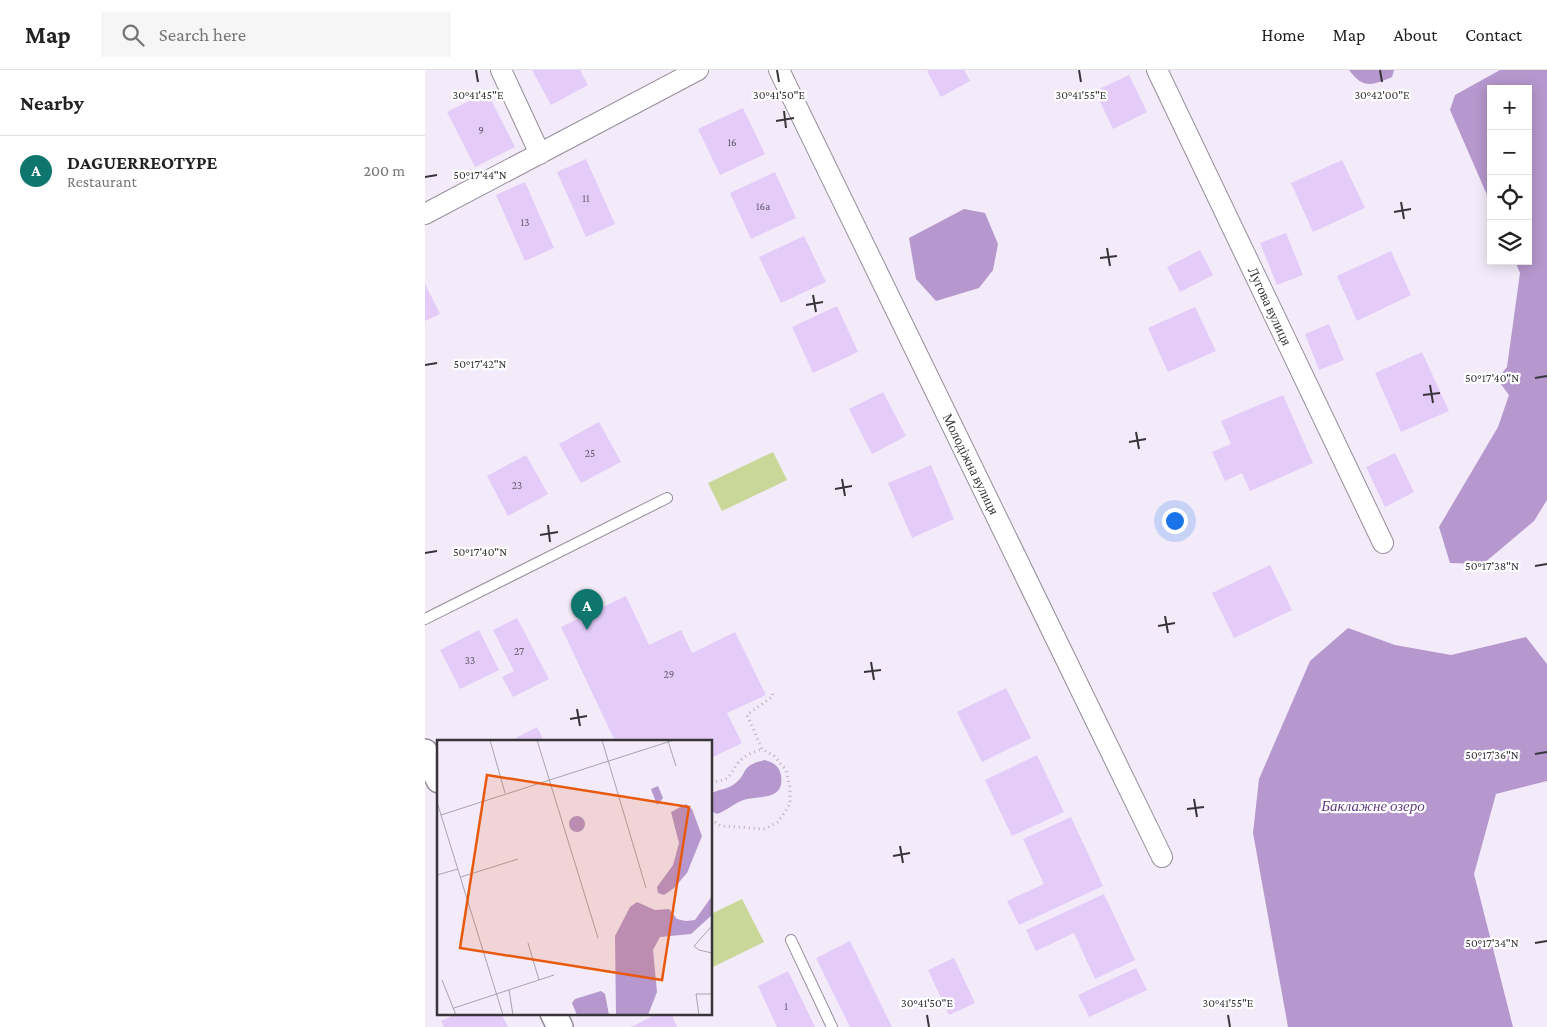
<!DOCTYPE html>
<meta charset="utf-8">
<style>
:root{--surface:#fff;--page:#f6f6f6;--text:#222;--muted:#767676;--line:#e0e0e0;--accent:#0f766e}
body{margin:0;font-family:"Crimson Pro",serif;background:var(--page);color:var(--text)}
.controls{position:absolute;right:15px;top:15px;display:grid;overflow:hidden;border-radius:0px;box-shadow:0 2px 12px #0003}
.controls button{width:45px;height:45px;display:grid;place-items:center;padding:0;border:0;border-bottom:1px solid var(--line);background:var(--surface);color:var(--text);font:25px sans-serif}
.you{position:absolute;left:749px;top:450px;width:18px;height:18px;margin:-12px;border:4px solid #fff;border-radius:50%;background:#1a73e8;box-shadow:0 0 0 8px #1a73e833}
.badge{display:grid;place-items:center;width:32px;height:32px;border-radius:50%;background:var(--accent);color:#fff;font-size:16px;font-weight:700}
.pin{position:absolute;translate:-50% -41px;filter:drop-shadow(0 1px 2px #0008)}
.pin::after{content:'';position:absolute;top:26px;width:18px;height:15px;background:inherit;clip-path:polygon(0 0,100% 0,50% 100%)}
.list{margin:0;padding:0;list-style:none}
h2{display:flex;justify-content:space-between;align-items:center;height:65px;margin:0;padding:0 20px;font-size:21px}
h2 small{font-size:16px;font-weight:400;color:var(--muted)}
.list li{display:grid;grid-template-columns:32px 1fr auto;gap:15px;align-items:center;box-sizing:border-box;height:70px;padding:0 20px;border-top:1px solid var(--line)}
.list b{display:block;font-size:19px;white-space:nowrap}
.list p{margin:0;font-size:16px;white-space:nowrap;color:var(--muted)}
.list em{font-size:16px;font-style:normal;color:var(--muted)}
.icon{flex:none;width:28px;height:28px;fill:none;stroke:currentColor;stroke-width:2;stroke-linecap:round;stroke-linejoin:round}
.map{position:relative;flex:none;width:1122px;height:957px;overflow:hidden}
header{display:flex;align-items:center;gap:30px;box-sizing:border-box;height:70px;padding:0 25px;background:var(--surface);border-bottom:1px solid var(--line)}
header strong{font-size:24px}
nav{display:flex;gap:28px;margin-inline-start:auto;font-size:18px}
.search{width:350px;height:45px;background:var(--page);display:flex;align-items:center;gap:12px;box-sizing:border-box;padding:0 18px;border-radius:0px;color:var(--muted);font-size:19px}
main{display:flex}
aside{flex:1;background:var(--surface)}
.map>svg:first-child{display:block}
.green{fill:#c9d899}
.water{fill:#b697ce}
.building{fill:#e4cbf8}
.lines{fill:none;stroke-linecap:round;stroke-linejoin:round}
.service-casing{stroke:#948d9a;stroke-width:12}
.minor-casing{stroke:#948d9a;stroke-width:22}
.tertiary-casing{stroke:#948d9a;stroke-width:28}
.path{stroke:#b7b1bd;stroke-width:3;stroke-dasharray:1 4;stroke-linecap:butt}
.service{stroke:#fff;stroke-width:10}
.minor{stroke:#fff;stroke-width:20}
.tertiary{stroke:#fff;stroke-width:25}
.ticks{fill:none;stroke:#38353a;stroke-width:2}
.labels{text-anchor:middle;stroke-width:4.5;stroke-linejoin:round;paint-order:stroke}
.number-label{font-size:11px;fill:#635a6a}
.street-label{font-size:14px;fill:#38353a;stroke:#fff}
.water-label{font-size:15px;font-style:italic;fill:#653d80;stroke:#fff}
.inset-road{fill:none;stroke:#a8a2ad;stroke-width:1}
.view{fill:#e8590c;fill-opacity:0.15;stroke:#e8590c;stroke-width:2.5}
.inset-edge{fill:none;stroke:#38353a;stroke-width:2.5}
.ticks-label{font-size:12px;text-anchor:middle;fill:#38353a;stroke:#fff;stroke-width:4.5;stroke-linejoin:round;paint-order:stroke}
</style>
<header>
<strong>Map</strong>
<div class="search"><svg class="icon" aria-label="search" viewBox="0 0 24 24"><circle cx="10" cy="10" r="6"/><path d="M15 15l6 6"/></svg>Search here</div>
<nav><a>Home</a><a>Map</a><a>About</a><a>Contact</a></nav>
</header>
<main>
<aside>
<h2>Nearby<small></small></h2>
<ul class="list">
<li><span class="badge">A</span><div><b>DAGUERREOTYPE</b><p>Restaurant</p></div><em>200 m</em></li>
</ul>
</aside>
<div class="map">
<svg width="1122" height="957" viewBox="0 0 1122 957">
<rect width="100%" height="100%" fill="#f3ebfa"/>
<path class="green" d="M 348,382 L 362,410 L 297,441 L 283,413 Z
M 317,829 L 339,872 L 288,897 L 286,893 L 286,844 Z"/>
<path class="water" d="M 924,0 L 969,0 L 967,7 C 947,15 939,20 924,0 Z
M 1075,0 L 1122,0 L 1122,430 L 1109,451 L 1058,494 L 1025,493 L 1014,457 L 1073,357 L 1084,325 L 1072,309 L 1082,297 L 1095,203 L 1090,191 L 1103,191 L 1103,19 L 1066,19 L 1066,134 L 1025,40 L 1030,25 Z
M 539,139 L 560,143 L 573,174 L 568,200 L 554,218 L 511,231 L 491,209 L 484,168 Z
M 923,558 L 970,575 L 1026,585 L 1101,567 L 1122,594 L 1122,711 L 1071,724 L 1049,804 L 1088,957 L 863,957 L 828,763 L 834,709 L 885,591 Z
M 340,690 C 349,693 354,696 356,705 C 360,733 331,724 316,731 C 307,735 301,741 292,744 L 286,741 L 286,724 C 292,719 301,720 308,715 C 325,703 313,696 340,690 Z"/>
<path class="building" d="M 107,0 L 155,0 L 163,15 L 126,35 Z
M 505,0 L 539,0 L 545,11 L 516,27 L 502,1 Z
M 704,5 L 722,42 L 688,59 L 670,21 Z
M 62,22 L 90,77 L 50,97 L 22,42 Z
M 318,38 L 340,84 L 295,105 L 273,59 Z
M 161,89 L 190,154 L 161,167 L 132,102 Z
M 917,90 L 940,138 L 888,162 L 866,113 Z
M 350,102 L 371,148 L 326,169 L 305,123 Z
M 100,112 L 129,178 L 100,191 L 71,125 Z
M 861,163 L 878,205 L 852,215 L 835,173 Z
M 379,166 L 401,212 L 356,233 L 334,187 Z
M 775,180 L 788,205 L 755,222 L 742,197 Z
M 966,181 L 986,225 L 932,251 L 912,206 Z
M 0,214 L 15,244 L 0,251 Z
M 412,236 L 433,282 L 388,303 L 367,257 Z
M 770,237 L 791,281 L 743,302 L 723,258 Z
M 904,254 L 919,290 L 894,300 L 880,264 Z
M 997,282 L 1024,341 L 976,362 L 950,303 Z
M 458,322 L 481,366 L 447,384 L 424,339 Z
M 858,325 L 888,393 L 825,421 L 817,403 L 800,411 L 787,382 L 806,374 L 796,351 Z
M 174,352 L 196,392 L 156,413 L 134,374 Z
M 970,383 L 989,422 L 960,437 L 941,397 Z
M 101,385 L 123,424 L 83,446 L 62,406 Z
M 506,395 L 529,449 L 487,468 L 463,413 Z
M 845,495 L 867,540 L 809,568 L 787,523 Z
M 201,526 L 224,575 L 256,560 L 267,583 L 310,562 L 341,625 L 302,643 L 317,673 L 286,688 L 286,671 L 190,671 L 136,557 Z
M 92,548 L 124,609 L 88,627 L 77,607 L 89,601 L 68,560 Z
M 54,560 L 74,600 L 35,619 L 15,580 Z
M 581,618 L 606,668 L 557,692 L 532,642 Z
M 112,657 L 119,671 L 85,671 Z
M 612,685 L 639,742 L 587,766 L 560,710 Z
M 646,747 L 678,816 L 594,855 L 582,831 L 619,814 L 598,769 Z
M 679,824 L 710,890 L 670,909 L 649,863 L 611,881 L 601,860 Z
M 425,871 L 467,957 L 425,957 L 391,888 Z
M 529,888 L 550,933 L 524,945 L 503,900 Z
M 711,898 L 722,920 L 664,947 L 653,925 Z
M 363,901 L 390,957 L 352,957 L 333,916 Z
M 33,943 L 76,943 L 83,957 L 19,957 L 16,951 Z
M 234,943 L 246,943 L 252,957 L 206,957 Z"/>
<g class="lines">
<defs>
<path id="service" d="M 0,549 L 242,428
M 366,870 L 407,957"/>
<path id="minor" d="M 76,0 L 115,84
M 354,0 L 737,787
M 732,0 L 958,473
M 0,144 L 273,0"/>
<path id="tertiary" d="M 0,682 L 14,710
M 128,943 L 135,957"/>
</defs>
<use href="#service" class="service-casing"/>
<use href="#minor" class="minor-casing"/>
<use href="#tertiary" class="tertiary-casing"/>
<path class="path" d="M 286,712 C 307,710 302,707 313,693 C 319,685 329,682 337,679
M 286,749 L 296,756 L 340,759 L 353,752 L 365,734 L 365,717 L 361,700 L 349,686 L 337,679 L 322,645 L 348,626 L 347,622"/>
<use href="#service" class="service"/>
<use href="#minor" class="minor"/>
<use href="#tertiary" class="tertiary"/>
</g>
<path class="ticks" d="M 51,0 L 53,12M 352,0 L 354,12M 654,0 L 656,12M 955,0 L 957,12M 359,41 L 361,58M 351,51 L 369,48M 0,107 L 12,105M 976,132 L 979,149M 969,142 L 986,139M 682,178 L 685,196M 675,188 L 692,186M 388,225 L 391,242M 381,235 L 398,232M 0,295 L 12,293M 1110,308 L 1122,306M 1005,315 L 1008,333M 998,325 L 1015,323M 711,362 L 714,379M 704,372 L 721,369M 417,409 L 420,426M 410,419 L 427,416M 123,455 L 125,472M 115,465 L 133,462M 0,483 L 12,481M 1110,496 L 1122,494M 740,546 L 743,563M 733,556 L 750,553M 446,592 L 449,610M 439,602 L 456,600M 152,639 L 155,656M 145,649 L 162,646M 1110,684 L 1122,682M 769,729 L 772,747M 762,739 L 779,737M 475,776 L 478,793M 468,786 L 485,783M 1110,873 L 1122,871M 502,945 L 504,957M 803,945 L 805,957"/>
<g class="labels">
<g class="number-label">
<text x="56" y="64">9</text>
<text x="307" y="76">16</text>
<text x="161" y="132">11</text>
<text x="338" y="140">16а</text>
<text x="100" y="156">13</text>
<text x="165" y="387">25</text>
<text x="92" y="419">23</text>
<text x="94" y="585">27</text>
<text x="45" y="594">33</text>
<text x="244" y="608">29</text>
<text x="361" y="940">1</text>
</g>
<g class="street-label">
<text transform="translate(845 236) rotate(65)" y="5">Лугова вулиця</text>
<text transform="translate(546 394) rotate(64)" y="5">Молодіжна вулиця</text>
</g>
<g class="water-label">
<text x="948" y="741">Баклажне озеро</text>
</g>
</g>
<g transform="translate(12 670)">
<rect width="275" height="275" fill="#f3ebfa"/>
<path d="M 221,46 L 226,58 L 220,65 L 214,49 ZM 249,64 L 255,69 L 265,96 L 250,133 L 237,148 L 227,155 L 221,153 L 220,147 L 236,125 L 242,103 L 234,72 ZM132 84a8 8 0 1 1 16 0a8 8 0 1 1-16 0ZM 275,156 L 275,175 L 254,194 L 223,197 L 216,210 L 220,252 L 211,275 L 179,275 L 178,196 L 193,167 L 200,162 L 218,170 L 232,169 L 240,179 L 249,181 L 258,180 ZM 164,251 L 168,254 L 172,275 L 140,275 L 135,263 L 138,259 Z" fill="#b697ce"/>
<path class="inset-road" d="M 53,0 L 68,53M 100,0 L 161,198M 165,0 L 209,148M 231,1 L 239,26M 0,62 L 66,275M 4,75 L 237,0M 0,135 L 21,129M 24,137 L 81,119M 275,186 L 257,206 L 262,210 L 275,213M 91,203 L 102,240M 5,240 L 19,275M 72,250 L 76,275M 17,268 L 117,235M 262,275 L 259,254 L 275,254"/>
<path class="view" d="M 50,35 L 252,67 L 225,240 L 23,208 Z"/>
<rect width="275" height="275" class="inset-edge"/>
</g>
<g class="ticks-label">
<text x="53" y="29">30°41'45"E</text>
<text x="354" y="29">30°41'50"E</text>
<text x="656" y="29">30°41'55"E</text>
<text x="957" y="29">30°42'00"E</text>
<text x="55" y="109">50°17'44"N</text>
<text x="55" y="298">50°17'42"N</text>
<text x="1067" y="312">50°17'40"N</text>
<text x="55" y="486">50°17'40"N</text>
<text x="1067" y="500">50°17'38"N</text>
<text x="1067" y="689">50°17'36"N</text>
<text x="1067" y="877">50°17'34"N</text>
<text x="502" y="937">30°41'50"E</text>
<text x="803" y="937">30°41'55"E</text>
</g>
</svg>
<div class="controls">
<button>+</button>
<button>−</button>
<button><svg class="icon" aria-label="locate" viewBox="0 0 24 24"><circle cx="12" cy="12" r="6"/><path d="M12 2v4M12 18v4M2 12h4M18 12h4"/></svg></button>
<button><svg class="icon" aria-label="layers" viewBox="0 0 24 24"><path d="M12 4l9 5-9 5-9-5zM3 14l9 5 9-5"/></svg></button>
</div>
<div class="you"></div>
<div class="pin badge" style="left:162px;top:560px">A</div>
</div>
</main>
